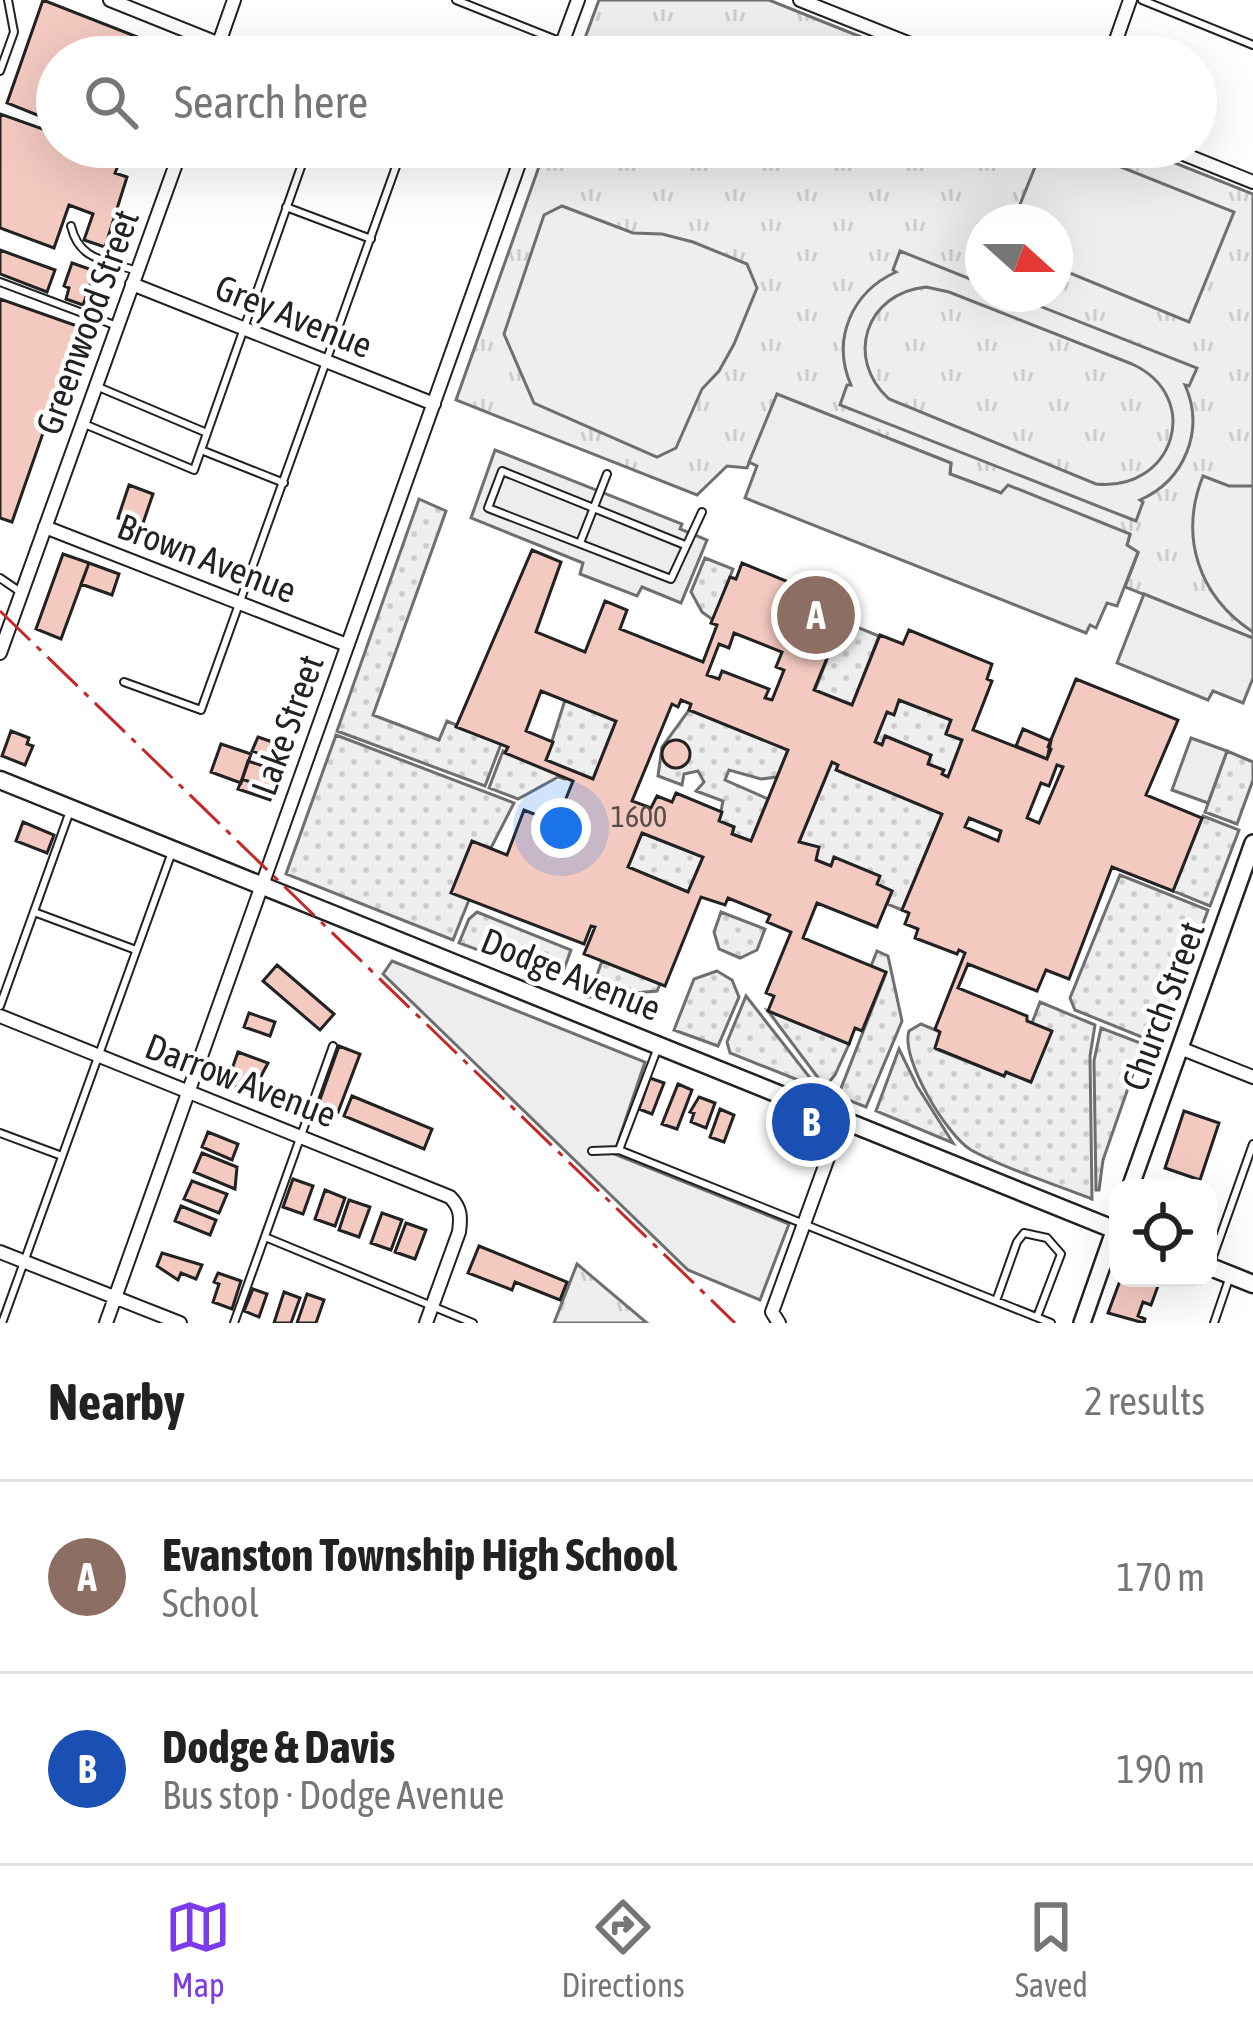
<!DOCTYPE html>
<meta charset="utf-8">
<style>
:root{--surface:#fff;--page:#f2f2f2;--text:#222;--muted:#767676;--line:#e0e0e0;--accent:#7c3aed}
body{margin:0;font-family:"Asap Condensed",sans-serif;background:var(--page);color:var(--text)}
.controls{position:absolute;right:36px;bottom:36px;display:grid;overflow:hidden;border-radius:24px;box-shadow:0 12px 48px #0002}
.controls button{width:108px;height:108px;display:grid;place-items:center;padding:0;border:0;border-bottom:3px solid var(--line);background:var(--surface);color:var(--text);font:60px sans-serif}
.compass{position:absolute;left:965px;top:204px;width:108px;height:108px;border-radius:50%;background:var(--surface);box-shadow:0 12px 48px #0002;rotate:111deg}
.you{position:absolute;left:561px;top:828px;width:42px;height:42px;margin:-30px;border:9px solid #fff;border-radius:50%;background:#1a73e8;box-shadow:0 0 0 18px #1a73e833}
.badge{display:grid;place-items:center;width:78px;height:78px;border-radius:50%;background:var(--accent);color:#fff;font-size:39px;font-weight:700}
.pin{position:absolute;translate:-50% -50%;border:6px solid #fff;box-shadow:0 3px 12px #0006}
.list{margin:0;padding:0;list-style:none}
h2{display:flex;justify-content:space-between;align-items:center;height:156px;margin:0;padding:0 48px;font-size:51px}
h2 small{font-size:39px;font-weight:400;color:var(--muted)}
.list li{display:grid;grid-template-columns:78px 1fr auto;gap:36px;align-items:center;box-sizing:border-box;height:192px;padding:0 48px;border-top:3px solid var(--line)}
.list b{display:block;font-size:45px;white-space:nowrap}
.list p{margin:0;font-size:39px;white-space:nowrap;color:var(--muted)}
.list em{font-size:39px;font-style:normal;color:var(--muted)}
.icon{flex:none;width:66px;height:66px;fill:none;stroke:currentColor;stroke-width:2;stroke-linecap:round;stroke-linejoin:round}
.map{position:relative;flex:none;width:1253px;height:1323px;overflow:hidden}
.search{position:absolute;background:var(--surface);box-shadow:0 12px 48px #0002;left:36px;right:36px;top:36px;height:132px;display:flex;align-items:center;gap:30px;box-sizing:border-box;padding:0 42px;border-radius:66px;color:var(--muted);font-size:45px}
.sheet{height:540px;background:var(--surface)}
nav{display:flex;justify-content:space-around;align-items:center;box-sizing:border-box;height:168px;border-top:3px solid var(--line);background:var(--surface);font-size:33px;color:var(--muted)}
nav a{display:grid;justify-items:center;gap:6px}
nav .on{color:var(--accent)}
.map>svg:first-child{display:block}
.grass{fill:url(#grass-dots);stroke:#6f6f6f;stroke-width:3}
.park{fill:url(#park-tufts);stroke:#6f6f6f;stroke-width:3;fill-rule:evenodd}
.pitch{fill:#eee;stroke:#6f6f6f;stroke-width:3;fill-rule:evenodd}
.parking{fill:#ededed;stroke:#6f6f6f;stroke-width:3}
.building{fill:#f3c9c0;stroke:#222;stroke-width:3;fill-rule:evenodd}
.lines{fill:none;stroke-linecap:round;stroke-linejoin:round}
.service-casing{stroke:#222;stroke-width:10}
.minor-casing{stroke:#222;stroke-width:16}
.tertiary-casing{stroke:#222;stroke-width:20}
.secondary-casing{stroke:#222;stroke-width:21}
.service{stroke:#fff;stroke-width:6}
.minor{stroke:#fff;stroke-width:12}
.tertiary{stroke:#fff;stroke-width:15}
.secondary{stroke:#fff;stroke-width:16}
.power{stroke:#c62828;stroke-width:3;stroke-dasharray:42 9 6 9;stroke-linecap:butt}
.labels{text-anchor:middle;stroke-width:9;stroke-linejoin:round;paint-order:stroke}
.number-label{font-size:30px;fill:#564c4a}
.street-label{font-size:36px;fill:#222;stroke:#fff}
</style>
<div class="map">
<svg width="1253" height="1323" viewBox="0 0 1253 1323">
<defs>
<pattern id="grass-dots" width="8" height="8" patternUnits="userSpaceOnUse" patternTransform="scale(3)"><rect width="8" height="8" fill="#eee"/><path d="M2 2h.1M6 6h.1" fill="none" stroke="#ccc" stroke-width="1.8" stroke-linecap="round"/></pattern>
<pattern id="park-tufts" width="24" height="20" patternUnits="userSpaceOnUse" patternTransform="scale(3)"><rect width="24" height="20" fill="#eee"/><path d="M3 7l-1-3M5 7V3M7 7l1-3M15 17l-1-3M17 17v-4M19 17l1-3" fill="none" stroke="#ccc"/></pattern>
</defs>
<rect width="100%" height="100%" fill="#fff"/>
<path class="grass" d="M 419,499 L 446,511 L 373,715 L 439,740 L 447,721 L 501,744 L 485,786 L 337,731 Z
M 705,558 L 733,569 L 713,620 L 702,612 L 691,592 Z
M 842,621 L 879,636 L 852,705 L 815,690 Z
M 565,700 L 616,721 L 593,779 L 546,760 Z
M 899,700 L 951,720 L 946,733 L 962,740 L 948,777 L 942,774 L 943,770 L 928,764 L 931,755 L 886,736 L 882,745 L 875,742 L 886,712 L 894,714 Z
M 689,710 L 788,750 L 777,777 L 761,779 L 729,770 L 725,780 L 768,799 L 751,841 L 732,834 L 734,827 L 719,821 L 723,801 L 696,791 L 704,782 L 698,771 L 684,774 L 682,785 L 658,776 L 662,747 Z
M 336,735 L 514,803 L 491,848 L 472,842 L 469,900 L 453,940 L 286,874 Z
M 503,751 L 566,778 L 565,779 L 558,777 L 518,799 L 489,788 Z
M 1227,751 L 1253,762 L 1253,780 L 1237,824 L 1205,812 Z
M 832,762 L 838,765 L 837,770 L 942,814 L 902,910 L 887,904 L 892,891 L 877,884 L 879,876 L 835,858 L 831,866 L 816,860 L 818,847 L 799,842 Z
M 1203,816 L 1239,830 L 1210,906 L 1173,891 Z
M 642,833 L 703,857 L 688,892 L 628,867 Z
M 1120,875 L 1208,910 L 1159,1044 L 1075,1010 L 1070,998 Z
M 477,912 L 571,950 L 560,980 L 459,943 L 469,919 Z
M 721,912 L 765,929 L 757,950 L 740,958 L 719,949 L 714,932 Z
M 877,951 L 888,956 L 902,1021 L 866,1107 L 838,1096 L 886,973 L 871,966 Z
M 602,961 L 660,984 L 657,991 L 589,997 Z
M 717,971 L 732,980 L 739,997 L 718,1046 L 674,1030 L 694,979 Z
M 746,996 L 818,1088 L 730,1053 L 727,1042 Z
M 1040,1002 L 1095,1025 L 1090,1056 L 1092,1199 C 1052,1183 1008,1170 971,1150 C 947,1136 900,1058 909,1031 L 921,1024 L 940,1032 L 936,1049 L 1004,1076 L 1006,1072 L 1030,1082 L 1051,1032 L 1032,1023 Z
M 768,1011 L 849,1044 L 835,1075 L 825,1087 Z
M 1101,1028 L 1156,1049 L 1135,1068 L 1103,1160 L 1099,1190 L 1096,1190 L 1094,1061 Z
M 899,1049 L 917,1086 L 953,1143 L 876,1111 Z"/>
<path class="park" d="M 599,0 L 769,0 L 911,57 L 578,57 Z
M 546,147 L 1135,147 L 1253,194 L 1253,638 L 1125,587 L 1138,553 L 1127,545 L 1130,535 L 1008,486 L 1001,493 L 950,474 L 951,463 L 777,395 L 747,468 L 727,466 L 697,495 L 456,400 ZM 983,222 L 1055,222 L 1055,294 L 983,294 Z
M 577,1264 L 647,1323 L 554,1323 Z"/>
<path class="pitch" d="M 1043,147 L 1071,147 L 1234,212 L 1189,322 L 1055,267 L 1055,222 L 1013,222 Z
M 562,206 L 633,233 L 662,234 L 693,242 L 747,264 L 757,288 L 734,344 L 719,371 L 702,389 L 676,448 L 657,457 L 534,403 L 504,334 L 544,215 Z
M 900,251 L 983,284 L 983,294 L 1009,294 L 1197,368 L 1189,386 L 1185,385 C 1205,430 1185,480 1140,500 L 1143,502 L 1136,521 L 840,405 L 847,385 L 851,385 C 831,339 852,292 896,272 L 893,270 ZM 926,287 L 949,292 L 1132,364 C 1204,397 1174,492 1096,484 L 889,399 C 844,358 866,293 926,287 Z
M 1203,476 L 1229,486 L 1253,486 L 1253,632 C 1198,596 1179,536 1203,476 Z"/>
<path class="parking" d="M 777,394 L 951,463 L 950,474 L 1001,493 L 1008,485 L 1130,534 L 1127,545 L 1138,552 L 1117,606 L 1107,603 L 1096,628 L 1090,625 L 1086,633 L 745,498 L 757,466 L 749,462 Z
M 495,450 L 682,524 L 680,529 L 707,540 L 681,603 L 642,587 L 637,596 L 580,574 L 583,563 L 471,518 Z
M 1144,594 L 1253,638 L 1253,678 L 1243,703 L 1213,691 L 1208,700 L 1117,663 Z
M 1191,738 L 1227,751 L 1208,803 L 1172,790 Z
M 392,961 L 645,1062 L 614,1154 L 789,1224 L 760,1300 L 688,1270 L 383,974 Z"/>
<path class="building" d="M 43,0 L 176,52 L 174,57 L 57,57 L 57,123 L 7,103 Z
M 0,114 L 57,134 L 57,147 L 92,147 L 121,158 L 115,173 L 127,177 L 105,247 L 84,240 L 93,214 L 69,205 L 54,248 L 0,228 Z
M 0,250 L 55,270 L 47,292 L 0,274 Z
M 72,263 L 95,271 L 83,305 L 66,299 L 69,288 L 64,286 Z
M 0,299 L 80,327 L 12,522 L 0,518 Z
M 129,485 L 153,494 L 142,526 L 118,518 Z
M 532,550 L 561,562 L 536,632 L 585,652 L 605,601 L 627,610 L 620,629 L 703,662 L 717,625 L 711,623 L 730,577 L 736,579 L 742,563 L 825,597 L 820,610 L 843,619 L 814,690 L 852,705 L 880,635 L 903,644 L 909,630 L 992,664 L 987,679 L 992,681 L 973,730 L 1047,759 L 1051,749 L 1048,747 L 1076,679 L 1178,720 L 1146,795 L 1202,818 L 1173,891 L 1112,867 L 1069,979 L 1046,970 L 1037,991 L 968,964 L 958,988 L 1027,1016 L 1027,1021 L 1052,1031 L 1031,1082 L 1006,1072 L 1004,1076 L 935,1048 L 940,1032 L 935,1029 L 965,953 L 959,950 L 957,954 L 915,938 L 918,929 L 905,924 L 909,913 L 902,910 L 942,814 L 836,770 L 838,765 L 832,762 L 799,842 L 819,847 L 816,860 L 831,866 L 834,857 L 880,876 L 877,884 L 892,891 L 877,927 L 817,903 L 803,938 L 886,972 L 862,1031 L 855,1028 L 849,1044 L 768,1011 L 774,996 L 766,993 L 791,932 L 767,922 L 770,915 L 728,898 L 725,905 L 701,897 L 665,986 L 584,954 L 595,927 L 591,926 L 584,944 L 451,893 L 472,841 L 507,855 L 524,810 L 556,823 L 573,781 L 505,753 L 508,747 L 456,727 ZM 734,633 L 782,652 L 776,667 L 784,670 L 772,700 L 765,698 L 769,689 L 722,671 L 719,679 L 707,675 L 719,644 L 729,648 ZM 541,691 L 616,721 L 593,779 L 546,760 L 553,742 L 526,731 ZM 681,700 L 691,704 L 689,710 L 788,750 L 751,841 L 732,834 L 734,827 L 719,821 L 722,812 L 676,793 L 672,802 L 657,796 L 651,808 L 632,801 L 672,704 L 678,707 ZM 899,700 L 951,720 L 946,734 L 962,740 L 948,777 L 942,774 L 944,770 L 928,764 L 931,755 L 885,736 L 882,745 L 875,742 L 887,712 L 894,715 ZM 1057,765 L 1063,767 L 1039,823 L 1027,818 L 1041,783 L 1049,786 ZM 969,818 L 1001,831 L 998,841 L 965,827 ZM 642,833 L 703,857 L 688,892 L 628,867 Z
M 63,554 L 89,563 L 61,639 L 36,629 Z
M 89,563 L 119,574 L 112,595 L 81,584 Z
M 1023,729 L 1051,741 L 1047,759 L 1016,746 Z
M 11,731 L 29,738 L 27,744 L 33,746 L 25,765 L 2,756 Z
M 258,737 L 287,747 L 281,762 L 252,751 Z
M662 754a14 14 0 1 1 28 0a14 14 0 1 1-28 0Z
M 221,744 L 251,754 L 241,783 L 211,772 Z
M 248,761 L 281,772 L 274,791 L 242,779 Z
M 242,779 L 274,791 L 270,800 L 238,789 Z
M 23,822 L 54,835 L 47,853 L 16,841 Z
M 277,965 L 334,1014 L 320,1030 L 263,981 Z
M 249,1013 L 275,1022 L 270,1036 L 244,1027 Z
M 339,1046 L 360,1054 L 338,1112 L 318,1105 Z
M 238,1052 L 268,1063 L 252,1093 L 227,1083 Z
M 650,1078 L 664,1083 L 652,1114 L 639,1109 Z
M 678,1084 L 692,1090 L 677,1129 L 662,1124 Z
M 352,1096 L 432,1129 L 424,1149 L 344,1116 Z
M 699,1097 L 715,1103 L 706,1128 L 691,1122 L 694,1113 L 690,1112 Z
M 720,1109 L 734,1115 L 724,1142 L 710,1137 Z
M 1184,1111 L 1219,1123 L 1200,1180 L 1165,1168 Z
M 208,1132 L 238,1144 L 232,1160 L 202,1147 Z
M 202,1153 L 237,1167 L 235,1189 L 194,1172 Z
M 293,1179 L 313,1186 L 303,1214 L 283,1207 Z
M 192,1181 L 227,1194 L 219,1213 L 184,1199 Z
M 325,1190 L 345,1198 L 335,1226 L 315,1219 Z
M 349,1200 L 370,1207 L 359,1237 L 339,1230 Z
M 181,1206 L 216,1220 L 210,1235 L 175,1221 Z
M 382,1213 L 402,1220 L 391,1250 L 371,1243 Z
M 406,1223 L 426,1230 L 415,1259 L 395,1252 Z
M 479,1246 L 567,1282 L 560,1300 L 515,1282 L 512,1290 L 468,1273 Z
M 162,1253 L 202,1265 L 196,1279 L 181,1273 L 178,1280 L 157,1266 Z
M 218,1273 L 241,1281 L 232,1309 L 213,1302 L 219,1284 L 214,1282 Z
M 1121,1278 L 1144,1278 L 1158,1286 L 1151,1305 L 1143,1302 L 1138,1316 L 1145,1319 L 1144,1323 L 1108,1313 Z
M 253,1289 L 267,1294 L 259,1317 L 244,1311 Z
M 284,1292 L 300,1298 L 291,1323 L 274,1323 Z
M 307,1294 L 324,1300 L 316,1323 L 297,1323 Z"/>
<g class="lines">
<defs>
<path id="service" d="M 456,0 L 559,41
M 1142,0 L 1253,45
M 0,71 L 14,32 L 8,0
M 286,207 L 371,239
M 71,226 C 79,261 106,260 137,271
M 0,282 L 117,326
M 96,386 L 207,433
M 82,423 L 194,470 L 308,147
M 201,450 L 284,483
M 580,543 L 607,474
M 685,545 L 502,471 L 488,508 L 671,579 L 702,512
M 0,578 L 19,591
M 124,682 L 201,710 L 403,147
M 34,912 L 136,950
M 0,1006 L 70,811
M 0,1133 L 62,1156
M 619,1150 L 658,1047
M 592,1151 L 619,1150 L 1051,1323
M 265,1237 L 473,1323
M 1210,1265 L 1253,1144
M 996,1301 L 1017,1242 L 1024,1233 L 1047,1238 L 1061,1254 L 1037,1317
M 2,1323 L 172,852
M 234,1323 L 333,1046
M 1214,1323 L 1229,1279"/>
<path id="minor" d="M 110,0 L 252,57
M 800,0 L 943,57
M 214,57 L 234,0
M 557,57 L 578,0
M 1110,57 L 1130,0
M 477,147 L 519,164
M 1166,147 L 1253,182
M 132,284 L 434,404
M 45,527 L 347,645
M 0,653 L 182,147
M 0,1016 L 450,1197 C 461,1208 461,1217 459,1232 L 426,1323
M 1180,1048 L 1253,1077
M 0,1252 L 180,1323
M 106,1323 L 525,147
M 779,1323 L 772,1312 L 842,1119"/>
<path id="tertiary" d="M 1130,1188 L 1253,843
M 1082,1323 L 1118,1220"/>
<path id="secondary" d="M 0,780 L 1118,1231
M 1208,1266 L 1253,1284"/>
</defs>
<use href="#service" class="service-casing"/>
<use href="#minor" class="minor-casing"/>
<use href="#tertiary" class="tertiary-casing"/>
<use href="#secondary" class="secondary-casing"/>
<use href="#service" class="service"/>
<use href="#minor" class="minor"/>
<use href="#tertiary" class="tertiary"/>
<use href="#secondary" class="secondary"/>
<path class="power" d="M 0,611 L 735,1323"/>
</g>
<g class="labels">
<g class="number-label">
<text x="639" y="827">1600</text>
</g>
<g class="street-label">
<text transform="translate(294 316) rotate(22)" y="13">Grey Avenue</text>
<text transform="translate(87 322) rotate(-70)" y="13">Greenwood Street</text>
<text transform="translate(207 558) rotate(21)" y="13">Brown Avenue</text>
<text transform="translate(287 725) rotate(-70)" y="13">Lake Street</text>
<text transform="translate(571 974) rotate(22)" y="13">Dodge Avenue</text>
<text transform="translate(1163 1006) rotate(-70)" y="13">Church Street</text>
<text transform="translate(241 1080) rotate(21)" y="13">Darrow Avenue</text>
</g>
</g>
</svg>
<div class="controls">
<button><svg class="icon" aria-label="locate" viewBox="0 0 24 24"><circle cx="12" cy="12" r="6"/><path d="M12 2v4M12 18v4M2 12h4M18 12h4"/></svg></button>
</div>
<svg class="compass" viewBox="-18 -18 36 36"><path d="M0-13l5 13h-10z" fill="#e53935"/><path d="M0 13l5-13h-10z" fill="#767676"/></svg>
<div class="you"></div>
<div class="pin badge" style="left:816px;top:615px;background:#8d6e63">A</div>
<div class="pin badge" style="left:811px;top:1122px;background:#1a4fb4">B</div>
<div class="search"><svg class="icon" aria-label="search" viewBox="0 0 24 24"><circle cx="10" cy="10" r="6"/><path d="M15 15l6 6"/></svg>Search here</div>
</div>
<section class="sheet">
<h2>Nearby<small>2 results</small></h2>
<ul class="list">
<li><span class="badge" style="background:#8d6e63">A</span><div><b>Evanston Township High School</b><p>School</p></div><em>170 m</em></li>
<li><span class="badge" style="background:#1a4fb4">B</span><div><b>Dodge &amp; Davis</b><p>Bus stop · Dodge Avenue</p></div><em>190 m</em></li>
</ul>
</section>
<nav>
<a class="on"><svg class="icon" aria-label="map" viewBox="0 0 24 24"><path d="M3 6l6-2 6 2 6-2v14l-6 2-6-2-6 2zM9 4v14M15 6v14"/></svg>Map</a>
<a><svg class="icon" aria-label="directions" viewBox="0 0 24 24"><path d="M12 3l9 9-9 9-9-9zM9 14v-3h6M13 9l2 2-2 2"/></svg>Directions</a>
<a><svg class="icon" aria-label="saved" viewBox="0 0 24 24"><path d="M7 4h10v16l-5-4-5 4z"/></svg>Saved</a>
</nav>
